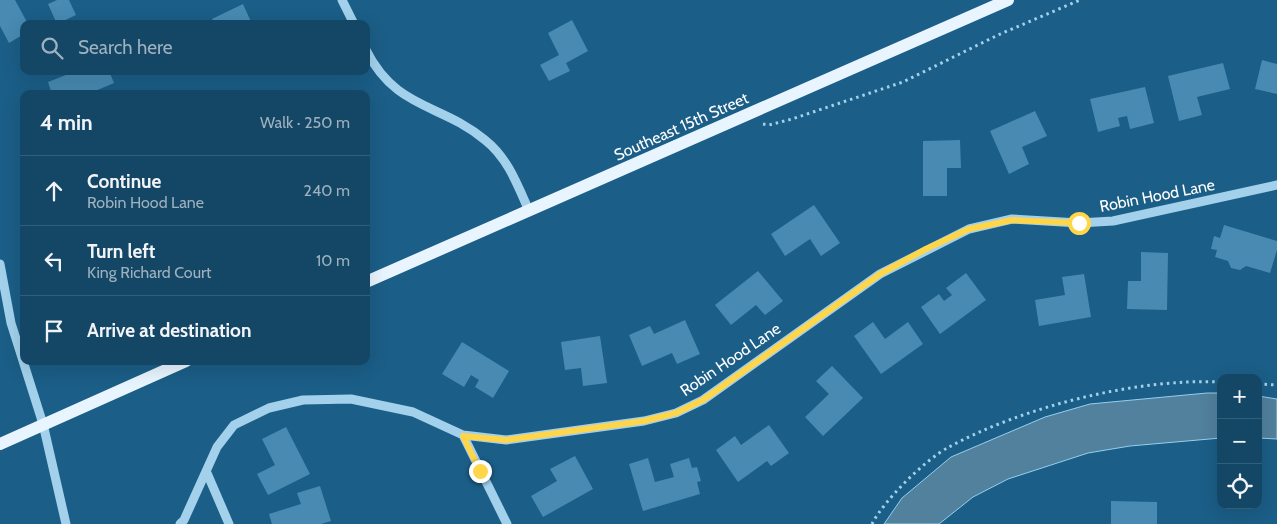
<!DOCTYPE html>
<meta charset="utf-8">
<style>
:root{--surface:#144665;--page:#21506e;--text:#f1f3f6;--muted:#9db1bf;--line:#335e79}
body{margin:0;font-family:Cabin,sans-serif;background:var(--page);color:var(--text)}
.controls{position:absolute;right:15px;bottom:15px;display:grid;overflow:hidden;border-radius:10px;box-shadow:0 5px 20px #0002}
.controls button{width:45px;height:45px;display:grid;place-items:center;padding:0;border:0;border-bottom:1px solid var(--line);background:var(--surface);color:var(--text);font:25px sans-serif}
.stop{position:absolute;width:15px;height:15px;margin:-11px;border:4px solid #ffd54a;border-radius:50%;background:#fff}
.stop.end{background:#ffd54a;border-color:#fff;box-shadow:0 1px 5px #0008}
.list{margin:0;padding:0;list-style:none}
h2{display:flex;justify-content:space-between;align-items:center;height:65px;margin:0;padding:0 20px;font-size:21px}
h2 small{font-size:16px;font-weight:400;color:var(--muted)}
.list li{display:grid;grid-template-columns:32px 1fr auto;gap:15px;align-items:center;box-sizing:border-box;height:70px;padding:0 20px;border-top:1px solid var(--line)}
.list b{display:block;font-size:19px;white-space:nowrap}
.list p{margin:0;font-size:16px;white-space:nowrap;color:var(--muted)}
.list em{font-size:16px;font-style:normal;color:var(--muted)}
.icon{flex:none;width:28px;height:28px;fill:none;stroke:currentColor;stroke-width:2;stroke-linecap:round;stroke-linejoin:round}
.map{position:relative;flex:none;width:1277px;height:524px;overflow:hidden}
.search{position:absolute;background:var(--surface);box-shadow:0 5px 20px #0002;left:20px;top:20px;width:350px;height:55px;display:flex;align-items:center;gap:12px;box-sizing:border-box;padding:0 18px;border-radius:10px;color:var(--muted);font-size:19px}
.panel{position:absolute;background:var(--surface);box-shadow:0 5px 20px #0002;left:20px;top:90px;width:350px;height:275px;border-radius:10px}
.map>svg:first-child{display:block}
.water{fill:#51819d;stroke:#96cfee}
.building{fill:#488ab2}
.lines{fill:none;stroke-linecap:round;stroke-linejoin:round}
.path{stroke:#a3d1ec;stroke-width:3;stroke-dasharray:2.5 4;stroke-linecap:butt}
.minor{stroke:#a3d1ec;stroke-width:9}
.major{stroke:#e8f5ff;stroke-width:12}
.route{stroke:#ffd54a;stroke-width:6}
.labels{text-anchor:middle;stroke-width:4.5;stroke-linejoin:round;paint-order:stroke}
.street-label{font-size:16px;fill:#fff;stroke:#1b5e87}
</style>
<div class="map">
<svg width="1277" height="524" viewBox="0 0 1277 524">
<rect width="100%" height="100%" fill="#1b5e87"/>
<path class="water" d="M 1207,393 L 1221,393 L 1221,438 L 1130,446 L 1088,453 L 1008,479 L 973,497 L 939,524 L 884,524 L 902,498 L 951,457 L 1045,417 L 1090,404 Z
M 1258,396 L 1277,399 L 1277,439 L 1258,438 Z"/>
<path class="building" d="M 0,0 L 15,0 L 28,24 L 24,24 L 24,34 L 9,43 L 0,26 Z
M 57,0 L 69,0 L 76,15 L 57,24 L 48,4 Z
M 243,4 L 252,24 L 215,24 L 212,19 Z
M 572,20 L 588,51 L 566,63 L 570,71 L 549,81 L 540,65 L 559,55 L 548,33 Z
M 1262,60 L 1277,64 L 1277,94 L 1255,89 Z
M 1223,63 L 1230,89 L 1197,97 L 1202,115 L 1179,121 L 1168,76 Z
M 70,71 L 109,71 L 114,83 L 88,94 L 52,94 L 48,82 L 71,73 Z
M 1145,87 L 1154,123 L 1130,129 L 1127,116 L 1118,118 L 1120,126 L 1098,132 L 1090,99 Z
M 1035,111 L 1047,136 L 1022,147 L 1029,164 L 1009,174 L 990,131 Z
M 960,140 L 961,168 L 947,168 L 947,196 L 923,196 L 923,141 Z
M 814,205 L 840,243 L 821,256 L 810,239 L 785,256 L 771,234 Z
M 1224,225 L 1277,241 L 1277,250 L 1270,273 L 1246,266 L 1240,270 L 1231,268 L 1228,261 L 1215,257 L 1217,250 L 1211,249 L 1214,236 L 1220,238 Z
M 1141,252 L 1168,253 L 1167,310 L 1127,309 L 1128,281 L 1141,281 Z
M 758,271 L 783,301 L 765,315 L 756,305 L 731,325 L 715,305 Z
M 966,273 L 986,300 L 940,334 L 921,307 L 939,294 L 944,301 L 952,295 L 946,288 Z
M 1084,274 L 1091,317 L 1039,326 L 1035,300 L 1065,295 L 1062,277 Z
M 685,320 L 700,354 L 677,364 L 672,353 L 642,366 L 629,335 L 650,326 L 654,334 Z
M 873,322 L 885,339 L 908,322 L 923,344 L 881,374 L 854,336 Z
M 600,336 L 607,383 L 583,386 L 581,368 L 565,370 L 561,342 Z
M 462,342 L 509,371 L 493,398 L 475,387 L 479,380 L 471,375 L 464,387 L 442,374 Z
M 832,366 L 863,398 L 823,436 L 805,417 L 829,394 L 816,381 Z
M 769,425 L 789,453 L 771,466 L 767,461 L 738,482 L 716,450 L 735,436 L 741,445 Z
M 286,427 L 310,474 L 268,495 L 257,474 L 275,465 L 262,439 Z
M 575,456 L 593,489 L 543,517 L 531,496 L 557,481 L 550,469 Z
M 648,458 L 655,482 L 674,477 L 670,464 L 689,458 L 692,468 L 697,467 L 701,481 L 697,482 L 700,494 L 643,511 L 629,464 Z
M 320,486 L 331,521 L 321,524 L 272,524 L 269,514 L 301,504 L 297,493 Z
M 1111,501 L 1157,502 L 1157,524 L 1111,524 Z"/>
<g class="lines">
<path class="path" d="M 763,124 L 769,125 L 792,119 L 903,82 L 998,35 L 1080,0
M 1258,384 L 1277,385
M 872,524 C 884,500 926,459 949,447 C 1023,407 1136,378 1221,382"/>
<path class="minor" d="M 342,0 L 354,24
M 366,50 C 396,110 441,103 485,140 C 508,158 518,186 529,211
M 0,264 L 11,323 L 43,424 L 66,524
M 463,435 L 507,524
M 207,473 L 229,524
M 180,524 L 184,520 L 217,447 L 234,425 L 269,408 L 303,400 L 351,399 L 413,412 L 463,435 L 506,440 L 644,421 L 676,413 L 703,400 L 880,274 L 969,229 L 1012,219 L 1079,223 L 1113,221 L 1277,185"/>
<path class="major" d="M 366,282 L 1008,0
M 0,444 L 186,361"/>
</g>
<g class="lines">
<path class="route" d="M 480,471 L 463,436 L 506,440 L 644,421 L 676,413 L 703,400 L 880,274 L 926,249 L 969,229 L 1012,220 L 1079,223"/>
</g>
<g class="labels">
<g class="street-label">
<text transform="translate(681 126) rotate(-24)" y="6">Southeast 15th Street</text>
<text transform="translate(1157 195) rotate(-11)" y="6">Robin Hood Lane</text>
<text transform="translate(730 359) rotate(-34)" y="6">Robin Hood Lane</text>
</g>
</g>
</svg>
<div class="controls">
<button>+</button>
<button>−</button>
<button><svg class="icon" aria-label="locate" viewBox="0 0 24 24"><circle cx="12" cy="12" r="6"/><path d="M12 2v4M12 18v4M2 12h4M18 12h4"/></svg></button>
</div>
<div class="stop" style="left:1079px;top:223px"></div>
<div class="stop end" style="left:480px;top:471px"></div>
<div class="search"><svg class="icon" aria-label="search" viewBox="0 0 24 24"><circle cx="10" cy="10" r="6"/><path d="M15 15l6 6"/></svg>Search here</div>
<section class="panel">
<h2>4 min<small>Walk · 250 m</small></h2>
<ul class="list">
<li><svg class="icon" aria-label="ahead" viewBox="0 0 24 24"><path d="M12 20V5M6 11l6-6 6 6"/></svg><div><b>Continue</b><p>Robin Hood Lane</p></div><em>240 m</em></li>
<li><svg class="icon" aria-label="left" viewBox="0 0 24 24"><path d="M17 20v-9H6M10 6l-5 5 5 5"/></svg><div><b>Turn left</b><p>King Richard Court</p></div><em>10 m</em></li>
<li><svg class="icon" aria-label="arrive" viewBox="0 0 24 24"><path d="M6 21V4h12l-3 4 3 4H6"/></svg><div><b>Arrive at destination</b></div></li>
</ul>
</section>
</div>
